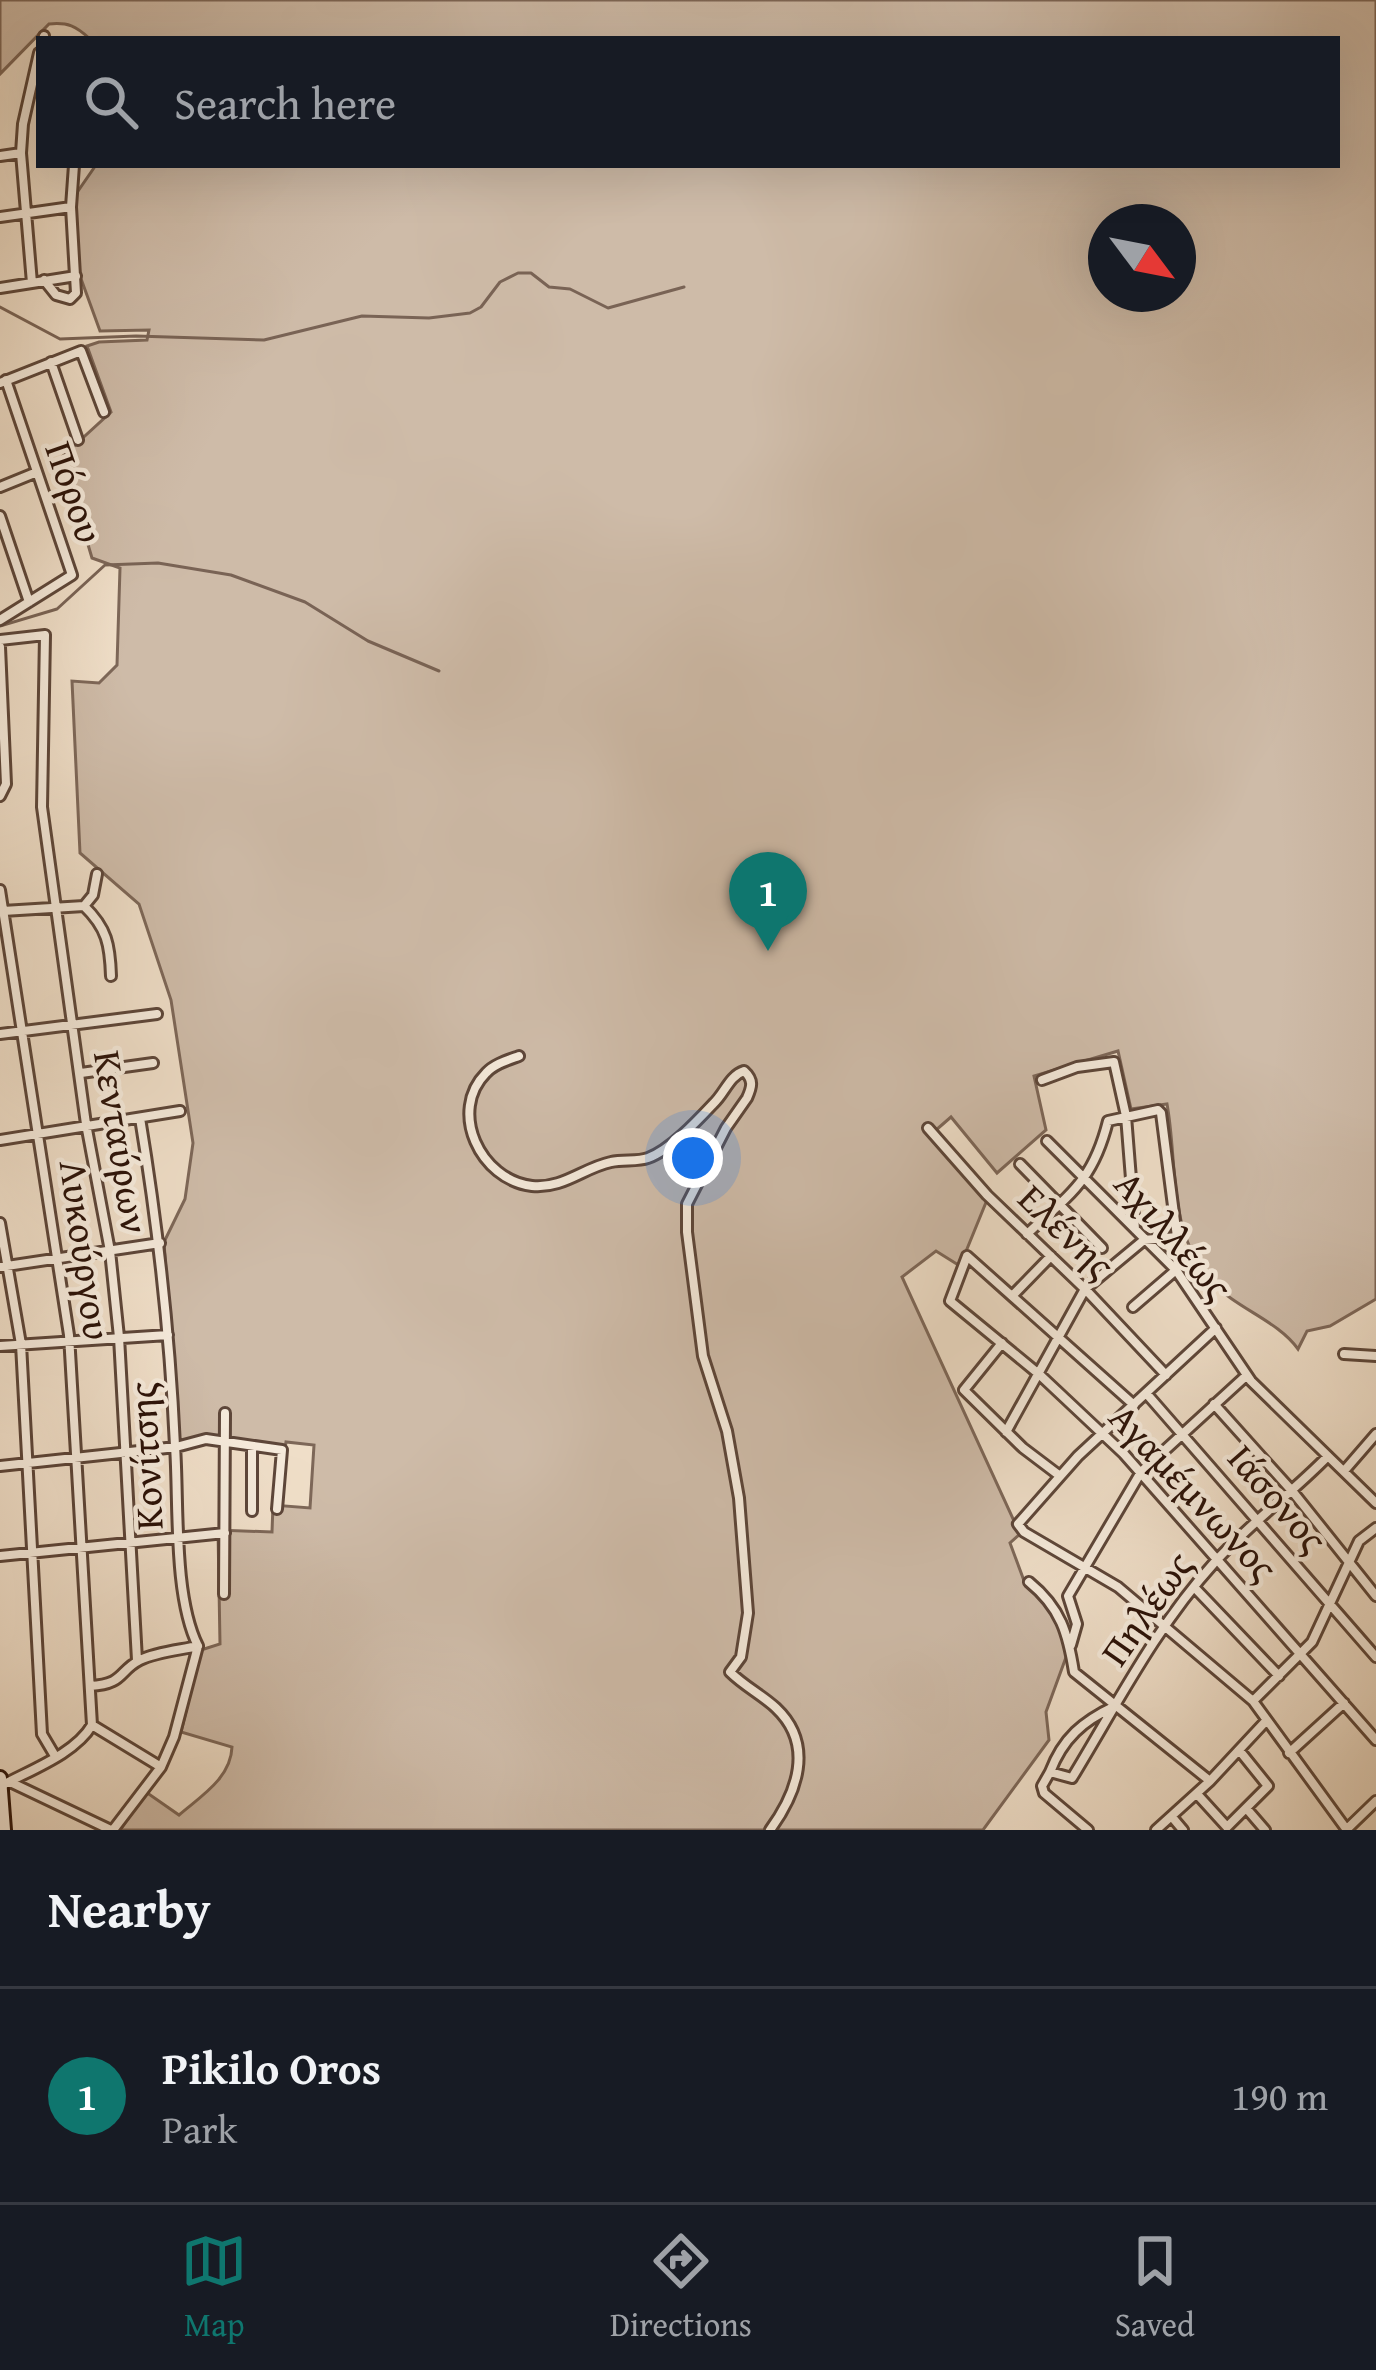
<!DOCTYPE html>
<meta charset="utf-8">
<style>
:root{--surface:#171b24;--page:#20242c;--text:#f1f3f6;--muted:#9ea1a6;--line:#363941;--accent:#0f766e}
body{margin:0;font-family:"Gentium Book Plus",serif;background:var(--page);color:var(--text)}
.compass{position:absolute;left:1088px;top:204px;width:108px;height:108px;border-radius:50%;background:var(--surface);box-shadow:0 12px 48px #0002;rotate:122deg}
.you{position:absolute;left:693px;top:1158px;width:42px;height:42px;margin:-30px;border:9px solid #fff;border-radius:50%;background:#1a73e8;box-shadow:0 0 0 18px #1a73e833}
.badge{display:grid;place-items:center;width:78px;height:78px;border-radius:50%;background:var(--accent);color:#fff;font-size:39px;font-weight:700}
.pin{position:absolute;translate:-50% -99px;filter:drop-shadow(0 3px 6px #0008)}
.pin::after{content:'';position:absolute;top:63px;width:42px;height:36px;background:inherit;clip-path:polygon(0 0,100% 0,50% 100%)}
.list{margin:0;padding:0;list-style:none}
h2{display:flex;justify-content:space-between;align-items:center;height:156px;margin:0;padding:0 48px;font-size:51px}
h2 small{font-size:39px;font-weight:400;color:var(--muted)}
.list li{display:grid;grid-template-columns:78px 1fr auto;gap:36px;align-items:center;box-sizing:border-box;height:216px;padding:0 48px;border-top:3px solid var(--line)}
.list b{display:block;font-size:45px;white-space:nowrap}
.list p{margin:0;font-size:39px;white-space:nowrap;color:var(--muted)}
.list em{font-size:39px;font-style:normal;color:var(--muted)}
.icon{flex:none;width:66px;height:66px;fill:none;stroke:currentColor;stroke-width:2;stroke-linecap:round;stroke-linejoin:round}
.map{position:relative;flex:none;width:1376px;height:1830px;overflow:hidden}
.search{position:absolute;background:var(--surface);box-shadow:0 12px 48px #0002;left:36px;right:36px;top:36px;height:132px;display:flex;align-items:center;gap:30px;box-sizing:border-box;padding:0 42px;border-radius:0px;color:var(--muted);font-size:45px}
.sheet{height:372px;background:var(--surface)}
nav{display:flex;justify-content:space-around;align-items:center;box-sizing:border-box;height:168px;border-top:3px solid var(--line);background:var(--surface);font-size:33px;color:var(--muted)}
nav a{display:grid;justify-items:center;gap:6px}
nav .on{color:var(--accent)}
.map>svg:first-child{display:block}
.green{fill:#cebba8;stroke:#7d6758;stroke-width:3;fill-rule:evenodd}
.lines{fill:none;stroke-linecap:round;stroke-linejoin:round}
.stream{stroke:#796355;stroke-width:3}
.street-casing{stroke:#5d4639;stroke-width:14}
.secondary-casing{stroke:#2c1309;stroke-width:18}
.street{stroke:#f5eadb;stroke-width:8}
.secondary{stroke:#f5eadb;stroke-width:12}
.labels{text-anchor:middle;stroke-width:9;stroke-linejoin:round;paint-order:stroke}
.street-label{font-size:39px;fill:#2c1309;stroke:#f5eadb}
</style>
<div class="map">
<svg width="1376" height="1830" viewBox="0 0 1376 1830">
<rect width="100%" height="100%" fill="#efdec8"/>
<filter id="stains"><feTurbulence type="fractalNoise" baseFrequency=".00167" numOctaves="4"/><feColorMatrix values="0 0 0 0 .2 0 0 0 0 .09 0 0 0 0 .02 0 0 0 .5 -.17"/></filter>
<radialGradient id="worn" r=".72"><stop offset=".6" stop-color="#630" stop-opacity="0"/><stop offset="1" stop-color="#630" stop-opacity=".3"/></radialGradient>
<path class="green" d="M 0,0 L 1376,0 L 1376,1299 L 1330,1326 L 1307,1331 L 1298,1349 C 1277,1320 1237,1309 1212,1282 C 1167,1234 1178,1163 1167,1104 L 1131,1109 L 1118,1051 L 1034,1076 L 1046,1130 L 997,1173 L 951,1117 L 936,1130 L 989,1195 L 960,1266 L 936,1251 L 902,1277 L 1020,1534 L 1010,1543 L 1026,1586 L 1042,1596 L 1068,1639 L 1069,1649 L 1046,1712 L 1049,1740 L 983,1830 L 120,1830 L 146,1792 L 179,1815 C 201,1796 231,1778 232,1747 L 181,1732 L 201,1650 L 220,1644 L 218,1530 L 272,1532 L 273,1505 L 310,1508 L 314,1445 L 286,1442 L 285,1449 L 205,1436 L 178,1444 L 164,1242 L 185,1199 L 193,1143 L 171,1000 L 139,904 L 80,853 L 72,681 L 99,683 L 117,665 L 120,568 L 92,558 L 62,457 L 111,412 L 87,346 L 99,342 L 147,340 L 149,330 L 100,331 L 80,276 L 74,212 L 76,194 L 96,165 L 1337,165 L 1337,39 L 90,39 C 76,26 68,22 49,24 L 0,74 ZM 1106,222 L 1178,222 L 1178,294 L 1106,294 Z"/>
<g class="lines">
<path class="stream" d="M 0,307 L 60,339 L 136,336 L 264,340 L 362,316 L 429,318 L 470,313 L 481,307 L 500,282 L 518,273 L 531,273 L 549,287 L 570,289 L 608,308 L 684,287
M 0,626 L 57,609 L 105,565 L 158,563 L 231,575 L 305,602 L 368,641 L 439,671"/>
<defs>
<path id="street" d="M 43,39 L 44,36
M 0,156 L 21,153
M 0,217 L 71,207
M 44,280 L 56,295 L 70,299 L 76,293 L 71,207 L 74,165
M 32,283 L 21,153 L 23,124 L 39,53
M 0,288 L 76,276
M 51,362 L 78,440
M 0,383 L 81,351 L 104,412
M 0,487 L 37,472
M 0,516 L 29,602
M 0,620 L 72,575 L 6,380
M 0,640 L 45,635 L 42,807 L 86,1124 L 110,1251 L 119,1337 L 137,1660
M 0,647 L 6,784 L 0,796
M 0,890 L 69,1335 L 92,1725 C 75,1754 30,1770 1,1786
M 84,906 L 93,895 L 97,874
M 3,911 L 84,906 C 107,928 110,945 111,976
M 0,1034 L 157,1014
M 519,1056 C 508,1060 494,1064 486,1073 C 448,1111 480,1180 532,1186 C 563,1189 583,1168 611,1162 C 623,1159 637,1162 648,1158 C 670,1150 697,1121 713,1104 C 725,1093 729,1076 744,1071 C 754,1080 752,1087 747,1098 L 726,1128 L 687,1204 L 687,1232 L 703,1356 L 727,1431 L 739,1498 L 748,1613 L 741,1657 L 730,1672 C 744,1686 762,1695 776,1708 C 815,1745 797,1793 770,1830
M 81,1073 L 153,1063
M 1042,1080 L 1077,1067 L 1114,1062 L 1126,1116 L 1135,1229
M 140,1118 C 158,1227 170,1336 175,1446 C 179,1503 173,1596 198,1646
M 928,1128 L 987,1195 L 1085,1289 L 1166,1375
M 0,1140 L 180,1111
M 1047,1141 L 1176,1270 L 1251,1381 L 1376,1503
M 1020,1164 L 1102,1248
M 0,1223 L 21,1344 L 42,1734 L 55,1756
M 0,1267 L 160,1243
M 1013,1295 L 1051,1256
M 1133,1307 L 1176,1270
M 1216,1328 L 1078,1456 L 1018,1524 L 1024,1532 L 1118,1587 L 1253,1701 L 1347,1830
M 1002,1343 L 964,1390 L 1023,1448 L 1060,1476
M 0,1346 L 168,1335
M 1344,1354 L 1376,1356
M 1146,1393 L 1376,1657
M 1214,1404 L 1293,1492 L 1376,1596
M 1134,1405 L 967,1256 L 950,1301 L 1040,1375 L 1124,1454 L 1376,1740
M 1006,1432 L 1085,1289 L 1144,1240 L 1177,1237 L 1161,1113 L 1158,1110 L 1108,1121 C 1093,1181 1070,1194 1027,1234
M 0,1466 L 176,1447 L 206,1439 L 282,1450 L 277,1509
M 1344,1471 L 1376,1434
M 252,1511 L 252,1448
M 0,1556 L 225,1533
M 1029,1582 C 1061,1608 1068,1634 1074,1672 L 1210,1781
M 1194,1587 L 1279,1676
M 224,1594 L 225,1413
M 1071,1645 L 1077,1624 L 1068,1596 L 1141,1472 L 1247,1375
M 90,1686 C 125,1684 118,1671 140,1660 C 156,1652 180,1650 198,1646
M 1253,1701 L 1312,1642 L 1359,1541 L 1376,1528
M 92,1725 L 161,1767
M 1289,1753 L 1344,1703
M 1050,1772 C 1063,1738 1083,1721 1115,1706
M 10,1782 L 111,1830
M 1197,1794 L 1227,1827 L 1268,1786 L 1239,1750
M 1246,1808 L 1265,1830
M 1172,1817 L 1183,1830
M 113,1830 L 161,1767 L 174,1737 L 198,1646
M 1088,1830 L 1044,1793 L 1042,1786 L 1050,1772 L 1072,1778 C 1117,1704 1156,1627 1214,1563 C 1249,1524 1292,1493 1328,1456
M 1156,1830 L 1210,1781 L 1265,1722
M 1346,1830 L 1376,1801"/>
<path id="secondary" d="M 0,1778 L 4,1830"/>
</defs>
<use href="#street" class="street-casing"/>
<use href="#secondary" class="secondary-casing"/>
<use href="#street" class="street"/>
<use href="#secondary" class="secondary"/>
</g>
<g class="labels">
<g class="street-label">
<text transform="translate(75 492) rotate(71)" y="14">Πόρου</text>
<text transform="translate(122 1142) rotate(81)" y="14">Κενταύρων</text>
<text transform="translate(1067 1231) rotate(44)" y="14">Ελένης</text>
<text transform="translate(1174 1235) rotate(49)" y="14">Αχιλλέως</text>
<text transform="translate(86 1250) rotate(82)" y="14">Λυκούργου</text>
<text transform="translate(145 1456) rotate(-93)" y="14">Κονίτσης</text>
<text transform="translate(1194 1492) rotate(47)" y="14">Αγαμέμνωνος</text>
<text transform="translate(1278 1498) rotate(49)" y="14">Ιάσονος</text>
<text transform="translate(1146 1608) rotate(-55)" y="14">Πηλέως</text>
</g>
</g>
<rect width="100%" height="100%" filter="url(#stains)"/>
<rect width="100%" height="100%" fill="url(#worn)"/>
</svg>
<svg class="compass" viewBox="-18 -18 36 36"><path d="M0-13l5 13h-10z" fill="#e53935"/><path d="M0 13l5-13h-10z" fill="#9ea1a6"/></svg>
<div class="you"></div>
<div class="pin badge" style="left:768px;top:951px">1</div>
<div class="search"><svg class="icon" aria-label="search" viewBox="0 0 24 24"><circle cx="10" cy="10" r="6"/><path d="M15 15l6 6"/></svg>Search here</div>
</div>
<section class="sheet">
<h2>Nearby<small></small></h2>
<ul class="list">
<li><span class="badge">1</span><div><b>Pikilo Oros</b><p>Park</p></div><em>190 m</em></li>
</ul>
</section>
<nav>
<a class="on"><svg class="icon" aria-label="map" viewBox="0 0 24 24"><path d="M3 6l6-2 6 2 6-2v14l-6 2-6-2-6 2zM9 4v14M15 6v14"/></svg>Map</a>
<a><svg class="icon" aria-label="directions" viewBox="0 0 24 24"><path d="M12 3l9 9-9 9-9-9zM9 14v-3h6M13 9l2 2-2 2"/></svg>Directions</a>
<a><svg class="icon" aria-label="saved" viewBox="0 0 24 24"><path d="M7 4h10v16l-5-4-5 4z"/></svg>Saved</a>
</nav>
